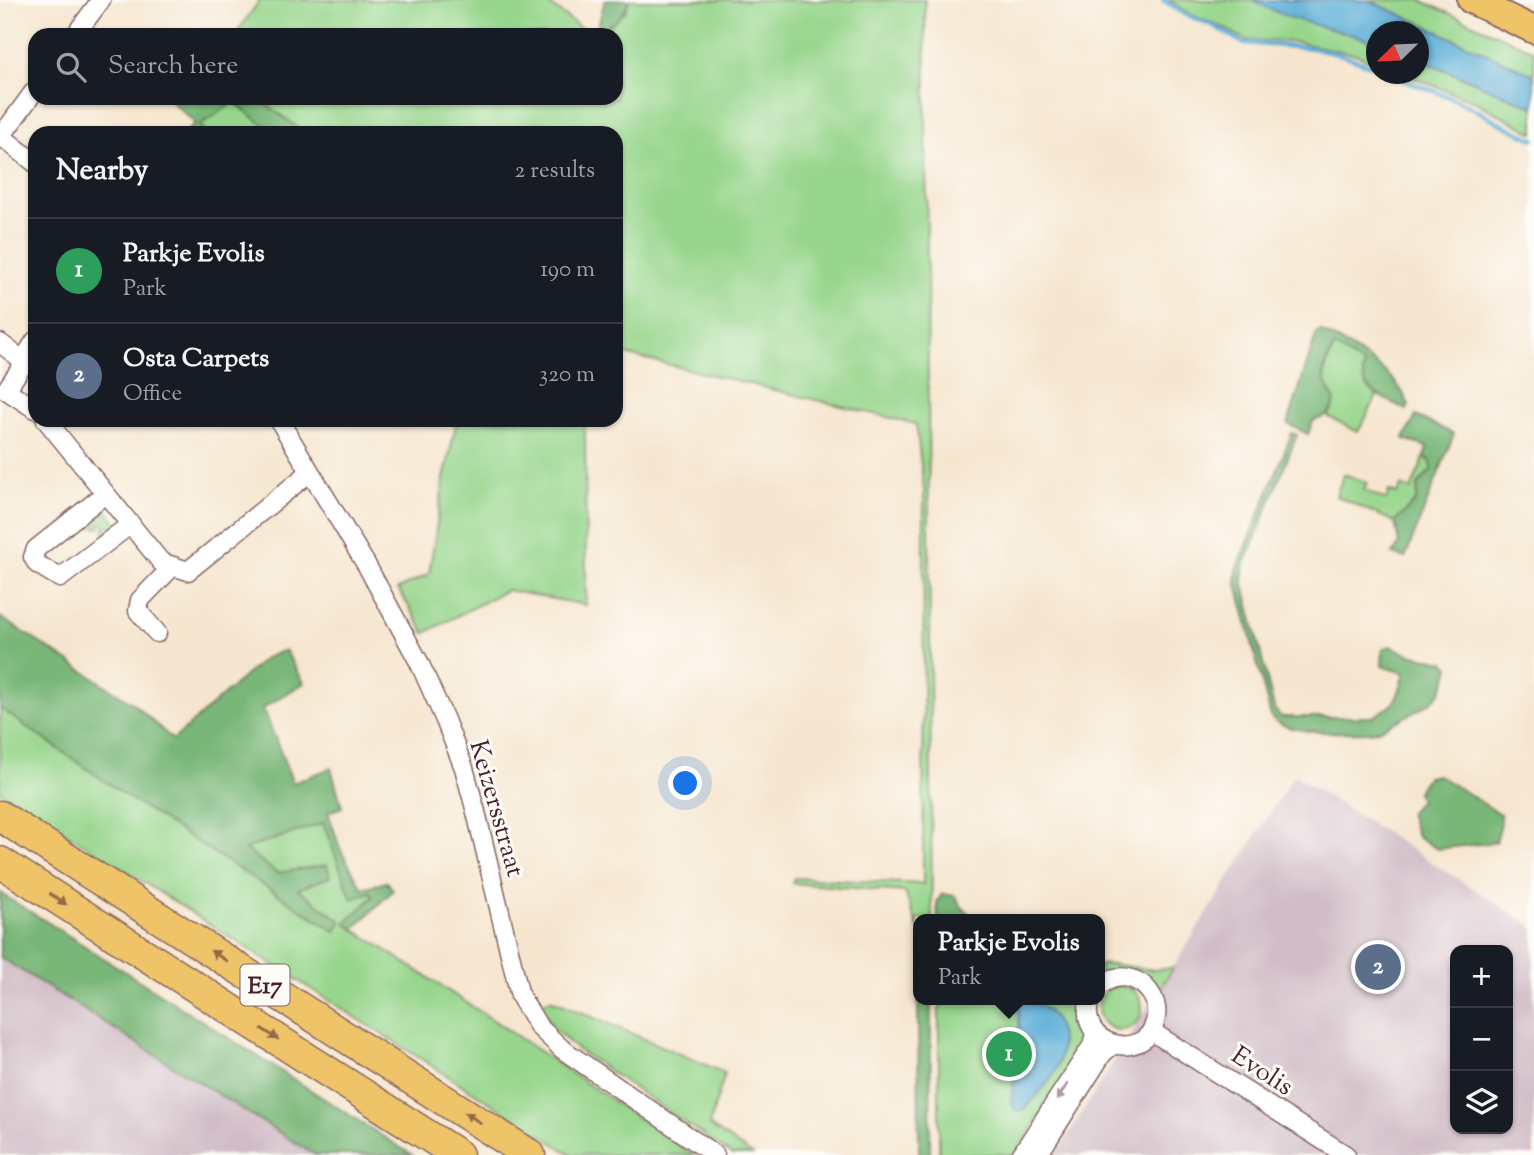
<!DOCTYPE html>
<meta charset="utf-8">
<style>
:root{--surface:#171b24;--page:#20242c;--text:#f1f3f6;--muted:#9ea1a6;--line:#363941;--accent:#ea580c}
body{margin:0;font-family:"Sorts Mill Goudy",serif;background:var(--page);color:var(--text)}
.controls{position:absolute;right:21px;bottom:21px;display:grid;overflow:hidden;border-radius:14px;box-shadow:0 2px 5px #0004}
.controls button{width:63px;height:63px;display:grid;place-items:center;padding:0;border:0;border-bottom:2px solid var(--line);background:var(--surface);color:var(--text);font:35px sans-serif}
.compass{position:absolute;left:1366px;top:21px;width:63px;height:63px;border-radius:50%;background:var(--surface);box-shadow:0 2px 5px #0004;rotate:247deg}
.you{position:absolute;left:686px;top:784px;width:24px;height:24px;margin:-18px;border:5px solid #fff;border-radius:50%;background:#1a73e8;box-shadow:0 0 0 10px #1a73e833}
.badge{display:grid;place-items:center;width:46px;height:46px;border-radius:50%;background:var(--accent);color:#fff;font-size:23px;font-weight:700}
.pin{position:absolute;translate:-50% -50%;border:4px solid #fff;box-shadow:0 2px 7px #0006}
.popup{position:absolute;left:913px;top:914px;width:192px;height:91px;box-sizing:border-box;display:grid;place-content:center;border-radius:14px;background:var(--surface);filter:drop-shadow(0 2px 5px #0005);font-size:23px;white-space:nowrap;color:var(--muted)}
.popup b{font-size:26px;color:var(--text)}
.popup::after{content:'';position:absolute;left:50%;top:100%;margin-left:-14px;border:14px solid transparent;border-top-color:var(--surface)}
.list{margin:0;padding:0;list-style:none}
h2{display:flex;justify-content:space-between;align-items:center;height:91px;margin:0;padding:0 28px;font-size:30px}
h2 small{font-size:23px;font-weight:400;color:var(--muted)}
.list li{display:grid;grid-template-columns:46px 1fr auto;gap:21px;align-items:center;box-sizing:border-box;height:105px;padding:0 28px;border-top:2px solid var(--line)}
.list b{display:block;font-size:26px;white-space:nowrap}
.list p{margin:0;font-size:23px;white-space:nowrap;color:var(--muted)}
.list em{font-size:23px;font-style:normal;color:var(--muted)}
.icon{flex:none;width:38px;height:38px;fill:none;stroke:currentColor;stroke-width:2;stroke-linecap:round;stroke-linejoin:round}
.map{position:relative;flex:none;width:1534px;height:1155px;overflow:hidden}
.search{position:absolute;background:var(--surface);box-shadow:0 2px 5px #0004;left:28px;top:28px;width:595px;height:77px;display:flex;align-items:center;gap:18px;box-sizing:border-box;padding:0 24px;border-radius:21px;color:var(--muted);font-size:26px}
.panel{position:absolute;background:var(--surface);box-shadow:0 2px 5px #0004;left:28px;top:126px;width:595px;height:301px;border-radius:21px}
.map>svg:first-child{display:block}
.industrial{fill:#d2bdc7;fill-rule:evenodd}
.green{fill:#97d68c;stroke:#707a5c;stroke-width:2}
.forest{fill:#79b778;stroke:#626b52;stroke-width:2}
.water{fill:#5caed7;stroke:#536681;stroke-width:2}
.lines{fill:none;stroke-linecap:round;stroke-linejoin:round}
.stream{stroke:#5caed7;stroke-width:4.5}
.street-casing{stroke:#866564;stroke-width:21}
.primary-casing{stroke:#866564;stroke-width:30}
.highway-casing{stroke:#866564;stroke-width:33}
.street{stroke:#fff;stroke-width:18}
.primary{stroke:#efc469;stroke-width:26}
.highway{stroke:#efc469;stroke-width:30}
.oneway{fill:#946947}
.oneway2{fill:#ae9aa0}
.labels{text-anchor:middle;stroke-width:6;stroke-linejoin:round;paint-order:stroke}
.shield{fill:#fdfcf7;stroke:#806168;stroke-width:2}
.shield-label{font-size:24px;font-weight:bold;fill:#4a1f2b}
.street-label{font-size:26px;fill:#4a1f2b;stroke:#fdfcf7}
</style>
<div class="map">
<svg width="1534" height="1155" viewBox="0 0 1534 1155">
<rect width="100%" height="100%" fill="#fdfcf7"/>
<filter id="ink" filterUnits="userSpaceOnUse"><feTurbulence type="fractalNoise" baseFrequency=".0143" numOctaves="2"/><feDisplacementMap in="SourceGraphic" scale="14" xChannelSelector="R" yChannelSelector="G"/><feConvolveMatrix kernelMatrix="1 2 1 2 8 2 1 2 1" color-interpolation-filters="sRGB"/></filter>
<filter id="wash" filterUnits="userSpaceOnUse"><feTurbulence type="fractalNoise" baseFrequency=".00686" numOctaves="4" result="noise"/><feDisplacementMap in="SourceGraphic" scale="28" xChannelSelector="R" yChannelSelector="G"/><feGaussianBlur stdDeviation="1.57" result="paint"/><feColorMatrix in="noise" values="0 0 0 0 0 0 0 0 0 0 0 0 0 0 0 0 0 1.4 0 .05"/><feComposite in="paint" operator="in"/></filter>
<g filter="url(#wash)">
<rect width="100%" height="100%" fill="#f6e6cf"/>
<path class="industrial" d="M 1294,775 L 1534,927 L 1534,1155 L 1055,1155 ZM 1455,950 L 1508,950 L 1508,1129 L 1455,1129 Z
M 0,957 L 315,1155 L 0,1155 Z"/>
<path class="green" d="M 260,0 L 543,0 L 581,28 L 597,30 L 609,26 L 626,11 L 629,0 L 925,0 L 932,919 L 918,919 L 918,929 L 905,892 L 792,883 L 794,878 L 923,884 L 924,490 L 916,424 L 616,352 L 616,133 L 305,133 L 257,98 L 616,98 L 616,35 L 235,35 Z
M 1169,0 L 1253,0 L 1261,5 L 1376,42 L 1376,63 L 1355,54 L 1296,42 L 1246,40 L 1220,26 L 1194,16 Z
M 1368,0 L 1420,0 L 1534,51 L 1534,75 Z
M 1419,59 L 1534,107 L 1534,133 L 1472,100 L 1403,74 L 1418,74 Z
M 234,102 L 274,133 L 207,133 L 199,126 Z
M 1334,346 L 1364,365 C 1360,378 1367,388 1377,396 L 1358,432 L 1327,416 L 1332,411 C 1324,379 1320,377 1334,346 Z
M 457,420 L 585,420 L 586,605 L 506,590 L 425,633 L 398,589 L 429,574 L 444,479 Z
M 1424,458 L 1430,460 L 1432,469 L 1418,485 L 1416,501 L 1395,522 L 1336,496 L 1344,474 L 1367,483 L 1364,490 L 1386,500 L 1389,491 L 1397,494 L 1401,486 L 1411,490 Z
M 103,505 L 117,524 L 104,534 L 105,524 L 100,523 L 100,528 L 94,527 L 96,510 Z
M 0,708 L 123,794 L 335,931 L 341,921 L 245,849 L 323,823 L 352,899 L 370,892 L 373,897 L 346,924 L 496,1022 L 693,1155 L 572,1155 L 0,791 Z
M 1112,964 L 1154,970 L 1173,968 L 1157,994 L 1100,979 L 1100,965 Z
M1098 1008a22 22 0 1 1 44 0a22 22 0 1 1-44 0Z
M 550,999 L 725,1073 L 709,1125 L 752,1155 L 732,1155 L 574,1047 L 553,1027 L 539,1005 Z
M 947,1000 L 1084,1000 L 1083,1018 L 1087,1042 L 1015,1155 L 939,1155 L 939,1008 Z"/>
<path class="forest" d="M 605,0 L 629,0 C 624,17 613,25 597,30 Z
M 168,98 L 257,98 L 305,133 L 274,133 L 234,102 L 200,125 L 207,133 L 185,133 L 195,123 Z
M 1321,331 C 1344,344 1383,364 1398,386 C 1403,392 1406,399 1409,406 L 1406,410 C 1388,398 1356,393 1364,365 L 1334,346 C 1321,372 1319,375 1335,401 C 1330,415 1326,417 1313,421 L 1308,434 L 1288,424 L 1317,332 Z
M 1416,416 L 1454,434 L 1405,558 L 1393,554 L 1399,544 L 1395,522 L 1416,501 L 1418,485 L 1432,469 L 1430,460 L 1424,458 L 1427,447 L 1404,439 Z
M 1292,433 L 1297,435 L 1243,569 L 1243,581 L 1274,708 L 1279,715 L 1283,717 L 1372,717 L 1391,706 L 1398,695 L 1405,673 L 1382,666 L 1383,649 L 1390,646 L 1405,653 L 1445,662 L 1450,667 C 1444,699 1427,706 1401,719 C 1391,724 1381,730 1370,732 C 1347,732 1285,736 1271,717 L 1236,580 L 1237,570 Z
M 0,617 L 134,704 L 173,740 L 265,658 L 285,650 L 304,683 L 263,708 L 293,783 L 331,768 L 342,807 L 328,812 L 340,849 L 362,888 L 387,882 L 393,890 L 354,929 L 345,923 L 373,897 L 370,892 L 352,899 L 323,823 L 245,849 L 277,873 L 327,865 L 330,877 L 298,889 L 341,921 L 336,932 L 123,794 L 0,708 Z
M 1438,775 L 1500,814 L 1501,823 L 1496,842 L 1437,849 L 1417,836 L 1409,813 L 1420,801 L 1417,792 L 1427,777 Z
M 0,893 L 47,922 L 412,1155 L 315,1155 L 0,957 Z
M 942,894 L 955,896 L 961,906 L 974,919 L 938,919 L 937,902 Z
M 918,1000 L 931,1000 L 930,1155 L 919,1155 Z"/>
<path class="water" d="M 1253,0 L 1368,0 L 1534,75 L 1534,107 L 1419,59 L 1418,32 L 1376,32 L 1376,42 C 1336,28 1290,23 1253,0 Z
M 1018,1000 C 1058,1000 1071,1041 1054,1074 C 1047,1086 1034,1098 1025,1109 L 1018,1111 L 1014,1108 L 1011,1099 L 1020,1045 Z"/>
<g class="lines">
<path class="stream" d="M 1163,0 L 1186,15 L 1212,25 L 1243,43 L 1312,48 L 1342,55 L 1376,67
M 1389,74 C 1411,84 1434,90 1456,100 C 1483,112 1506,129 1534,139"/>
</g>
</g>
<g filter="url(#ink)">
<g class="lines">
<defs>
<path id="street" d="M 75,35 L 101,0
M 1,136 L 35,163
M 0,138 L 35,90
M 0,343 L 25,362 L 6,390 L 35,409
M 25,362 L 28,352 L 35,341
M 46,420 L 161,562 L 188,571 L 310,472
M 279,420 L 367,566 L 419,662 L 445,720 L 464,768 L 476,812 L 520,996 L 539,1027 L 562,1049 L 715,1155
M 105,494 L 36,549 L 33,557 L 37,564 L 60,578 L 131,524
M 157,633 L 138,611 L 140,600 L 173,566
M 1090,1000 C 1075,1045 1144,1064 1155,1022 C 1162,997 1140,973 1115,978 C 1110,979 1104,983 1100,985
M 1151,1031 L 1346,1155
M 1021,1155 L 1092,1046 L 1095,1033
M 1038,1155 L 1103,1053 L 1113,1045"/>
<path id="primary" d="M 1471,0 L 1534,30"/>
<path id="highway" d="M 0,816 L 530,1155
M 0,862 L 458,1155"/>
</defs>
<use href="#street" class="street-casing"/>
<use href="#primary" class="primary-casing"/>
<use href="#highway" class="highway-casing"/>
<use href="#street" class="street"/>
<use href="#primary" class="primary"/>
<use href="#highway" class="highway"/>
</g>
<defs><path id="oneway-solid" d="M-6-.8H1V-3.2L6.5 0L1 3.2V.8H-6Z" transform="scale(1.75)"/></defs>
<g class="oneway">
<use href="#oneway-solid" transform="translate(58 899) rotate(33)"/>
<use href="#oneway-solid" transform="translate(219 956) rotate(-147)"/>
<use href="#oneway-solid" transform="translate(270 1034) rotate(33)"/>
<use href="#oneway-solid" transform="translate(473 1118) rotate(-147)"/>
</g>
<use class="oneway2" href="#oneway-solid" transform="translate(1062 1092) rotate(123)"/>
</g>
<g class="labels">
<rect class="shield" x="240.5" y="964.5" width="49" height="41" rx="5"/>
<g class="shield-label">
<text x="265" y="993">E17</text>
</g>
<g class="street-label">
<text transform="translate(498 808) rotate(74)" y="9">Keizersstraat</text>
<text transform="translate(1263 1070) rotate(33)" y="9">Evolis</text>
</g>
</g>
</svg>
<div class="controls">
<button>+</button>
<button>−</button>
<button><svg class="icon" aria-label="layers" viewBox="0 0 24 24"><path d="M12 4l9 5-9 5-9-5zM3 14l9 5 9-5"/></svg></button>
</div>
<svg class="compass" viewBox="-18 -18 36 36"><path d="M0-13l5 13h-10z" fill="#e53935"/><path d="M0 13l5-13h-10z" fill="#9ea1a6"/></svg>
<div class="you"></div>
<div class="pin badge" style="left:1009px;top:1054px;background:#2e9e5b">1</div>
<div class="popup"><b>Parkje Evolis</b>Park</div>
<div class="pin badge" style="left:1378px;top:967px;background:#5c6f8a">2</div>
<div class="search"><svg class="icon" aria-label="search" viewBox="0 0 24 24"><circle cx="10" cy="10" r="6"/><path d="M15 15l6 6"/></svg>Search here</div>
<section class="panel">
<h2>Nearby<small>2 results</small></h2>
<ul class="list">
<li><span class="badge" style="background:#2e9e5b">1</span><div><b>Parkje Evolis</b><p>Park</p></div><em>190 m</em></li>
<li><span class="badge" style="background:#5c6f8a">2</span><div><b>Osta Carpets</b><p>Office</p></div><em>320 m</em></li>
</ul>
</section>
</div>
